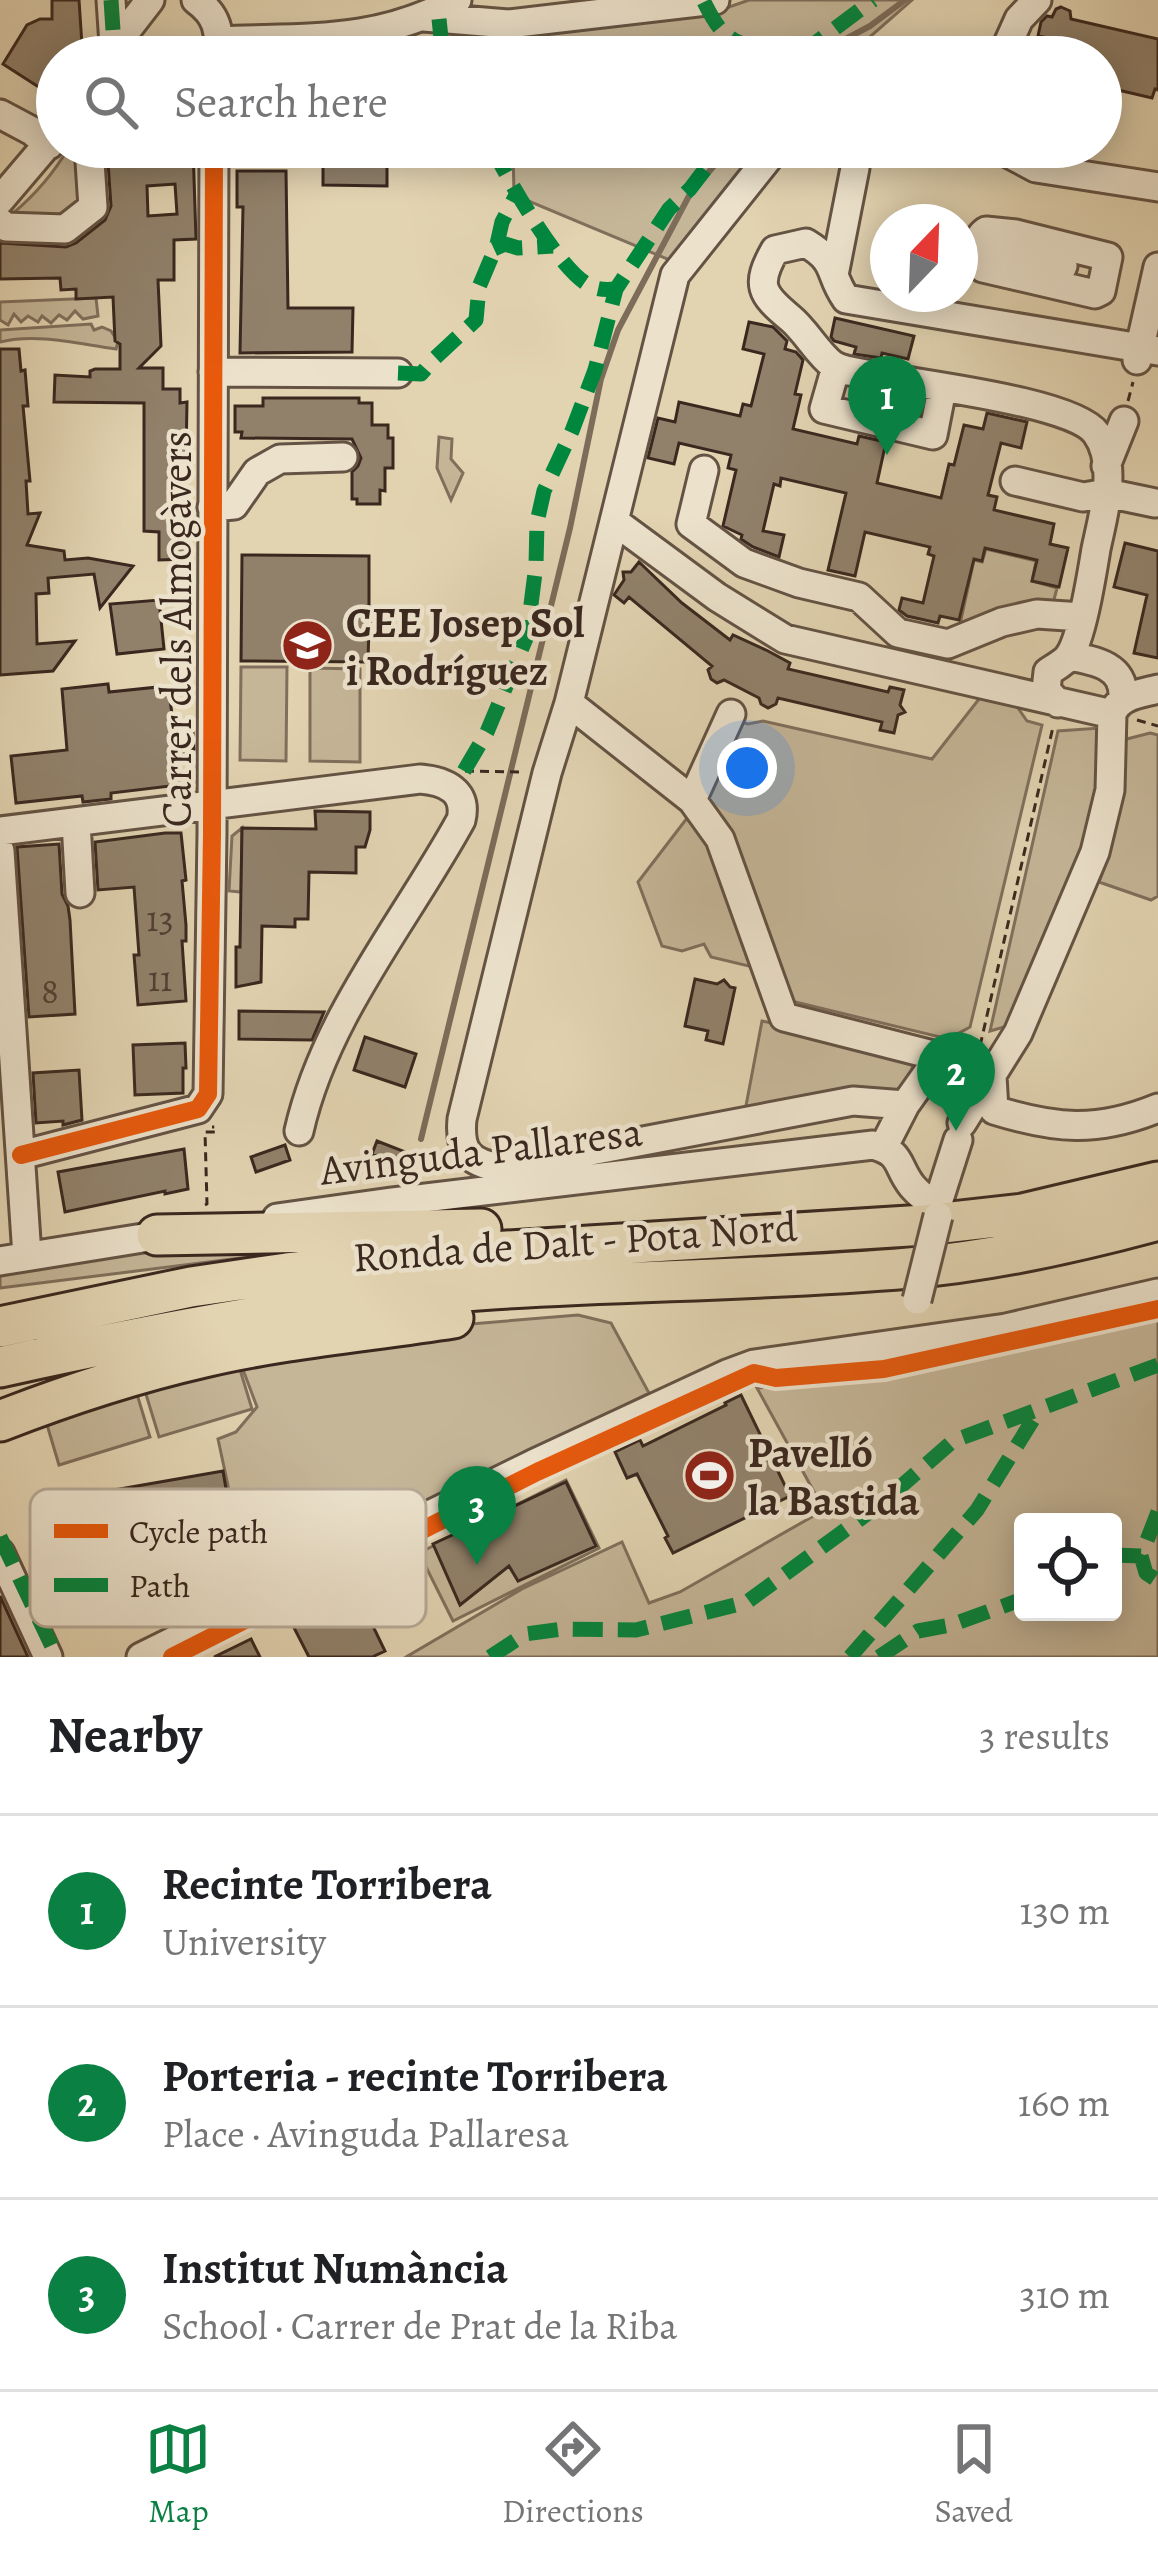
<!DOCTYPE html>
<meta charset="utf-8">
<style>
:root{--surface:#fff;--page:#f2f2f2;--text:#202124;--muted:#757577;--line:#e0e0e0;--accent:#0b8043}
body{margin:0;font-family:Alegreya,serif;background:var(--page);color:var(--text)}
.controls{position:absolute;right:36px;bottom:36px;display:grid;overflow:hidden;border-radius:12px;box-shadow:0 6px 30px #0003}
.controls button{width:108px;height:108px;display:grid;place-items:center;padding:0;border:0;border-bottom:3px solid var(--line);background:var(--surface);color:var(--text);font:60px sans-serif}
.compass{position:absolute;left:870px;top:204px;width:108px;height:108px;border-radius:50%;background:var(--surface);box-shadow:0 6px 30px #0003;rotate:23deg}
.you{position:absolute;left:747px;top:768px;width:42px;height:42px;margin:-30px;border:9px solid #fff;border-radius:50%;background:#1a73e8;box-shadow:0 0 0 18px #1a73e833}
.badge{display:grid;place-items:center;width:78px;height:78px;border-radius:50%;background:var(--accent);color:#fff;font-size:39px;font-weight:700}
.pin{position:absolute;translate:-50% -99px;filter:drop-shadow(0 3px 6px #0008)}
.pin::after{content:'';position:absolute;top:63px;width:42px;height:36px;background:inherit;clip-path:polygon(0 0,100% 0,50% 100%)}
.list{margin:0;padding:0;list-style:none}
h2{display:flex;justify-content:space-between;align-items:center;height:156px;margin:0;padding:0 48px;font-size:51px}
h2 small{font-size:39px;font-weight:400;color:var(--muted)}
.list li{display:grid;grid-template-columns:78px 1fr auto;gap:36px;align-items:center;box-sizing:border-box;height:192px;padding:0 48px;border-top:3px solid var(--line)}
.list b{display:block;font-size:45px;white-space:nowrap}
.list p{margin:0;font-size:39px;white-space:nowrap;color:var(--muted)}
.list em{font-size:39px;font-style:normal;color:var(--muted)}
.icon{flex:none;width:66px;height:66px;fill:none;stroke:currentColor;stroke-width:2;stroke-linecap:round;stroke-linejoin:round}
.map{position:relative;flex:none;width:1158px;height:1657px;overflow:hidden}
.search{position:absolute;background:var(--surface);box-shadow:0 6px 30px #0003;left:36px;right:36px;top:36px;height:132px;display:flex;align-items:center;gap:30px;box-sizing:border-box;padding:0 42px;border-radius:66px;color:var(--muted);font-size:45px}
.sheet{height:732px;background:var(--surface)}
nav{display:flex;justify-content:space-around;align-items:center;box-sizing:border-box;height:168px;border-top:3px solid var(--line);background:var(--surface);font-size:33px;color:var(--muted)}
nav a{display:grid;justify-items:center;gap:6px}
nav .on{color:var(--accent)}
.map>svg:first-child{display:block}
.green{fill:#c5b698;stroke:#806f5c;stroke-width:3;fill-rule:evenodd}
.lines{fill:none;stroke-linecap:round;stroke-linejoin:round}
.stream{stroke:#7d6c59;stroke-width:6}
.building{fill:#91816b;stroke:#3a281f;stroke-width:3;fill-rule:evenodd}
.minor-casing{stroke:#645344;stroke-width:33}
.highway-casing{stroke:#3a281f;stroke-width:45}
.path{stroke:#3a281f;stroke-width:3;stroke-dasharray:9 6;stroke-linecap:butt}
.minor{stroke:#ece2cc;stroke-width:27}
.highway{stroke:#e2d3b1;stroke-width:39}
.minor-bridge-casing{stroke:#645344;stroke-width:33;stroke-linecap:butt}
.minor-bridge{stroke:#ece2cc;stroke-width:27}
.quiet{stroke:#00873e;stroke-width:15;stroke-dasharray:30 15;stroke-linecap:butt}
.cycleway-casing{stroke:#ece2cc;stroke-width:26}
.cycleway{stroke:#e8590c;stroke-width:18}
.labels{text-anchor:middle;stroke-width:9;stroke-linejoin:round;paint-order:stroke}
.number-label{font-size:36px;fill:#503e32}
.poi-label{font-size:42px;font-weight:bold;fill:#3a281f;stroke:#ece2cc;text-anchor:start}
.street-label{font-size:42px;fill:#3a281f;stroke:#ece2cc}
.key{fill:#ece2cc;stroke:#b7aa98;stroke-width:3}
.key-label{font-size:33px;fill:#3a281f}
</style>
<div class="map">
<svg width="1158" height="1657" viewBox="0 0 1158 1657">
<rect width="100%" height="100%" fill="#e2d3b1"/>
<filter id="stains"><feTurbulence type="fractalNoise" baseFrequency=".00167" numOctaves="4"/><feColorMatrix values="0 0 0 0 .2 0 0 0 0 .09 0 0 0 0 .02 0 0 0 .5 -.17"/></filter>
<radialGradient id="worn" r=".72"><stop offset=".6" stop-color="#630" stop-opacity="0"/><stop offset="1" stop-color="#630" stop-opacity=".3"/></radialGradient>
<path class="green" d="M 749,0 L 912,0 L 847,57 L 513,57 L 513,30 L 709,14 Z
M 69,147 L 81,150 L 82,204 L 64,222 L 11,215 C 35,195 53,175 69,147 Z
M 513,147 L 764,147 L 672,261 L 514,195 Z
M 96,298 L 98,316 L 83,319 L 75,311 L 67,320 L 59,315 L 51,323 L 42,316 L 38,322 L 28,316 L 21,322 L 14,314 L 8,325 L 0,320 L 0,302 Z
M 91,324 L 94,330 L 102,327 L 111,331 L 118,342 L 116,349 C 78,344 38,333 0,342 L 0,330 Z
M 439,437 L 452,439 L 451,459 L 463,473 L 451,500 L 437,468 Z
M 986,549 L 1036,561 L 1032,581 L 1057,588 L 1050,615 L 956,643 L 974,560 L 982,562 Z
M 241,667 L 287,667 L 286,761 L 240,760 Z
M 310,668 L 360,669 L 360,762 L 310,761 Z
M 990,685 L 1011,698 L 1027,721 L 1042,725 L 970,1027 L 948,1039 L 783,999 L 694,792 L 741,722 L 748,724 L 763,721 L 932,759 Z
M 1100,728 L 1097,783 L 1082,850 L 1011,1025 L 990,1031 L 1058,731 Z
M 1150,733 L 1158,735 L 1158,896 L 1151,900 L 1099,882 C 1117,836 1123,790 1123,740 Z
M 691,813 L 716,842 L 761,969 L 711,957 L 704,944 L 682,951 L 662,946 L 638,882 Z
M 242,828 L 241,892 L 229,891 L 232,836 Z
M 762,1021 L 902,1051 L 915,1060 L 904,1094 L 745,1111 Z
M 369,1242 L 0,1288 L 0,1270 L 157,1245 Z
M 578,1315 L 611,1323 L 649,1393 L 251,1593 L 218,1439 L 236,1432 L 257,1407 L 239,1359 L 399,1330 Z
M 1158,1315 L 1158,1657 L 406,1657 L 522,1589 L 622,1542 L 649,1603 L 680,1592 L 824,1510 L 757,1388 L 857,1379 ZM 1023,1522 L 1113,1522 L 1113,1612 L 1023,1612 Z
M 238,1363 L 252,1409 L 159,1437 L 145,1391 Z
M 136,1391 L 150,1437 L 59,1465 L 45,1418 Z
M 566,1480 L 599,1548 L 453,1621 L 419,1553 Z"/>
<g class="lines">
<path class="stream" d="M 812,57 L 870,26 L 905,0
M 421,1139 L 570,528 L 601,379 L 618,330 L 690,194 L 730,147"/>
</g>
<path class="building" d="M 52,0 L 79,0 L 82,45 L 74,57 L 57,57 L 57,85 L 51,95 L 3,64 L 27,25 L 40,19 L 52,19 Z
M 1061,7 L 1070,11 L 1071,19 L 1158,39 L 1158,90 L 1155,89 L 1152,98 L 1101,86 L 1101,57 L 1044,57 L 1048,38 L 1038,36 L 1041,22 L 1047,16 L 1052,17 L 1056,9 Z
M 107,147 L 193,147 L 196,239 L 174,240 L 174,280 L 158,280 L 161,346 L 139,368 L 163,368 L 163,389 L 180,389 L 180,403 L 187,402 L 185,511 L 188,559 L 159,560 L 159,532 L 144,531 L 144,403 L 54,402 L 55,375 L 90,377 L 90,371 L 95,369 L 120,369 L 120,344 L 115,341 L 113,297 L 76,299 L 76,289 L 61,290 L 60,278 L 0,279 L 0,243 L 66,247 L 76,243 L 105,220 L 111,206 ZM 175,184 L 177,214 L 148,216 L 147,186 Z
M 323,147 L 387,147 L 387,186 L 323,185 Z
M 237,171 L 286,171 L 288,308 L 353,308 L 352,352 L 240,353 L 243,207 L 237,207 Z
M 835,318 L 914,336 L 908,359 L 882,353 L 881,358 L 854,354 L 856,347 L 834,341 L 831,337 Z
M 749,322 L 773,327 L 787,341 L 785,349 L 796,352 L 803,360 L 795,394 L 801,395 L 793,429 L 857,444 L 859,436 L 886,442 L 877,483 L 941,498 L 949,464 L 954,465 L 964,425 L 983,429 L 987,413 L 1027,422 L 1021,448 L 1001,443 L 988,495 L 997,497 L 994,510 L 1054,524 L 1050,544 L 1068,548 L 1059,587 L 1032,581 L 1037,560 L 985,548 L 982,561 L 974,559 L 959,620 L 940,616 L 938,623 L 907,616 L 899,610 L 902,598 L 923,603 L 934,556 L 928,554 L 930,547 L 865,532 L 855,576 L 828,570 L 846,493 L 781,478 L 780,486 L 774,484 L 763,531 L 784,535 L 779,557 L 753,547 L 741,539 L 742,535 L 723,526 L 736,470 L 728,468 L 731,455 L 679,443 L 674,464 L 648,458 L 658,418 L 675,422 L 679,402 L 740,416 L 743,404 L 751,406 L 764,354 L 743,349 Z
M 0,349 L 19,349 L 21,371 L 25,370 L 28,406 L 23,406 L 30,481 L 26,481 L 28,514 L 40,513 L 27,545 L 64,551 L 65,560 L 88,558 L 133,566 L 100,608 L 94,574 L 48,578 L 49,593 L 36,594 L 37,644 L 75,641 L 53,671 L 0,675 Z
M 263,398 L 359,398 L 359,403 L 372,403 L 372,425 L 388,425 L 388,438 L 393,438 L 393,468 L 385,468 L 385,491 L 380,490 L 380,504 L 357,504 L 357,499 L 352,499 L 352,472 L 358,466 L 361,458 L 352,439 L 241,438 L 242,432 L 235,432 L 235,406 L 263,406 Z
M 1125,543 L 1158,551 L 1158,658 L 1134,653 L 1147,595 L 1114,587 Z
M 242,555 L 369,556 L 369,610 L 376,615 L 369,625 L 368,662 L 241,661 Z
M 639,562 L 682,603 L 730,640 L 733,635 L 768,651 L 790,663 L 788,669 L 888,692 L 890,687 L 904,690 L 900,705 L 905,712 L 898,715 L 894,733 L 880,730 L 882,722 L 778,698 L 776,704 L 768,708 L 761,704 L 759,698 L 724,680 L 717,683 L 711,679 L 708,670 L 712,666 L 629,597 L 624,603 L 614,595 L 624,580 L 623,572 L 631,572 Z
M 159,600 L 164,649 L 117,654 L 110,604 Z
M 108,684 L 109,692 L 168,686 L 175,735 L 193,733 L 194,749 L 184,751 L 185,759 L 177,760 L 179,785 L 111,793 L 111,799 L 83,802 L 82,796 L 16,803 L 11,756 L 67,750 L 62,689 Z
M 315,811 L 370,812 L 370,830 L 365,847 L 356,847 L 356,873 L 309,872 L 308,919 L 295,919 L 295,927 L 262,926 L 261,982 L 236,987 L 236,947 L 240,947 L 242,828 L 316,829 Z
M 165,833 L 181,833 L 186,880 L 182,881 L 186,925 L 186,941 L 182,941 L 186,1001 L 138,1005 L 134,955 L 139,955 L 134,887 L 98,890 L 95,842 Z
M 59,844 L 62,894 L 68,906 L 70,920 L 75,1014 L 29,1017 L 17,847 Z
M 695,979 L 717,984 L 724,980 L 730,987 L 735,988 L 723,1044 L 706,1040 L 708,1031 L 685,1026 Z
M 239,1011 L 324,1012 L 312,1040 L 239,1039 Z
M 365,1037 L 416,1054 L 405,1087 L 354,1070 Z
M 185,1043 L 186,1068 L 183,1068 L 183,1093 L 135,1095 L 133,1045 Z
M 79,1070 L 82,1120 L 63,1125 L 63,1121 L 36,1123 L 33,1073 Z
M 377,1141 L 408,1153 L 403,1166 L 372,1154 Z
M 285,1145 L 290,1160 L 256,1172 L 251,1157 Z
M 184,1149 L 188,1189 L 165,1194 L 165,1191 L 65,1212 L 58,1172 Z
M 741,1395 L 790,1496 L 673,1553 L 665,1538 L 668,1536 L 637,1474 L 627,1478 L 615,1452 L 640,1440 L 643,1446 L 726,1405 L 725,1403 Z
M 223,1471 L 234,1536 L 56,1566 L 45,1502 Z
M 566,1482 L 596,1546 L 518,1581 L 509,1566 L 460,1605 L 433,1544 Z
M 357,1593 L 385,1651 L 372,1657 L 309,1657 L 290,1620 L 323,1604 L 326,1609 Z
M 0,1596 L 28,1657 L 0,1657 Z
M 251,1639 L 260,1657 L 214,1657 Z"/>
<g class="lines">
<defs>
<path id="minor" d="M 111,0 L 114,45
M 196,0 C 217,15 221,32 217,57
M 424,17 L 508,24 L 715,0
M 220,41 C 308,37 376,44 457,0
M 106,57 L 150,0
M 1002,57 L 1019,19 L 1037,0
M 0,114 L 32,131 L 49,145
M 777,147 L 675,275 L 569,703 L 547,773 L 462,1119 C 459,1152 469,1163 501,1168 L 853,1101 L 905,1105
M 1003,147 L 1006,152 L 1036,168 L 1158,187
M 0,200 L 57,133
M 0,222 L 6,227 L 65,229 L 93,207 L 89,147
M 986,231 L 1016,234 L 1108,257 L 1101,291 L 1095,294 L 983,268 C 978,255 973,240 986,231 Z
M 978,245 L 1051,262 L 1055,258 L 1060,258 L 1063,266 L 1060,271 L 1054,270 L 1051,262
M 834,275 L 855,168 L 852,147
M 1137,360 L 1158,267
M 836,367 L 824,409 L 933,435 L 942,389
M 213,372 L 398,373
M 1106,466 L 1124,421
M 704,470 L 691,524 L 744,563 L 799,583 L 859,597 L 898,633 L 948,644 L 1002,622 L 1037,614 L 1082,617
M 1015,481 L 1083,497 L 1107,493 L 1155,503
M 212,507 L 234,505 L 257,472 L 280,459 L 343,457
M 614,521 L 717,597 L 785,639 L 1112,714
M 1069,656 C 1097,661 1125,666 1123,699
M 569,703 L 692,800 L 720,839 L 784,1017 L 976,1066 L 992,1076
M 1058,703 L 1046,690 L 1048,672 C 1054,668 1065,662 1069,656 C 1082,638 1092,573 1096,549 C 1103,515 1119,464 1096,433 C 1073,402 921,385 877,376 C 864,373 844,372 833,365 C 817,353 806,331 790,318 C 761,294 755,285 775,250 L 806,243 C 839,263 827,271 846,299 L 1158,351
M 692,800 L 731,714
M 76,822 L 80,893
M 0,831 L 420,779 C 445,781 468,791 461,820 C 405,922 325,1016 299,1131
M 0,851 L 27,1256
M 992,1076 L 994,1110 C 1055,1129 1097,1133 1158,1108
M 962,1123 L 1018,1033 L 1095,852 L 1110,790 L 1112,714 C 1119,695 1140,694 1158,689
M 883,1148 L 905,1105 L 939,1057
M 21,1155 L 198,1109 L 208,1094 L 212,834 L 214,147
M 936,1209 L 958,1140
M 277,1218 L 391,1202 L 873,1145 C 903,1153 896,1166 912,1186 C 922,1198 932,1201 938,1216
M 0,1261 L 174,1233
M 0,1553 L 48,1657
M 141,1657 L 533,1464 L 727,1374 L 754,1364 L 1006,1328 L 1158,1293"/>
<path id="highway" d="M 157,1235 L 481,1229
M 0,1327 L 191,1287 L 287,1273 L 476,1253 L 925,1225 L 1023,1214 L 1158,1182
M 0,1367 C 163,1331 326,1300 492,1289 C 631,1280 770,1280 909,1268 C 993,1261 1077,1242 1158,1220
M 0,1421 C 67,1395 134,1373 204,1357 C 286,1338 370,1331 453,1318"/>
</defs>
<use href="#minor" class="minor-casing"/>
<use href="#highway" class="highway-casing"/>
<path class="path" d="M 1128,401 L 1133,382
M 1137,720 L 1158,726
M 465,771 L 521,772
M 980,1046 L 1053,727
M 205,1205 L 207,1204 L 205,1132 L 215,1132 L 215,1127 L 212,1127"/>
<use href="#minor" class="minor"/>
<use href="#highway" class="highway"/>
<defs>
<path id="minor-bridge" d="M 917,1300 L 938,1216"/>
</defs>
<use href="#minor-bridge" class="minor-bridge-casing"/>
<use href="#minor-bridge" class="minor-bridge"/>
<path class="quiet" d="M 111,0 L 114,45
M 704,2 C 712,18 720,34 738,42 C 750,47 756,48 765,57
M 439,19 L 441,38 L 449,57
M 801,57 L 810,47 L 873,0
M 492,147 C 508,180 557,266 587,284 C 597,290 605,290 616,289
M 494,249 L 505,244 L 518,248 L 553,246
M 398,373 L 421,374 L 435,358 L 476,320 L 479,287 L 497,244 L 502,222 L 517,193
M 464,771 L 487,732 L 527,636 L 536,565 L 537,522 L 544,491 L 572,431 L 595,370 L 616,289 L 669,209 L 690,189 L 722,147
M 1158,1512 L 1141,1556 L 1146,1573 L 1158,1581
M 0,1537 L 57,1657
M 1113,1555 L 1141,1556
M 490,1657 L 525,1634 L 563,1629 L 636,1630 L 747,1602 L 882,1503 L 953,1441 L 1158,1365
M 850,1657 L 977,1510 L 1039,1410
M 879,1657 L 918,1631 L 951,1625 L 1023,1599"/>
<defs>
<path id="cycleway" d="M 21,1155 L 198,1109 L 208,1094 L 212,834 L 214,147
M 172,1657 L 537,1472 L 754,1373 L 776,1378 L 884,1369 L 1158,1309"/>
</defs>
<use href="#cycleway" class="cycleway-casing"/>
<use href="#cycleway" class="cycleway"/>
</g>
<defs>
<symbol id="school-disc" viewBox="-11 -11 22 22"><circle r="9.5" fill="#8f2418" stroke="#ece2cc"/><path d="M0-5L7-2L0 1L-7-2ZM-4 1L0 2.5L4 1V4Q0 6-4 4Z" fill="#fff"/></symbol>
<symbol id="stadium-disc" viewBox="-11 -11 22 22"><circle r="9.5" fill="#8f2418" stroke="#ece2cc"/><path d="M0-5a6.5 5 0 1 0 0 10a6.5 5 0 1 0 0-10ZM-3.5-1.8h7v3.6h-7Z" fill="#fff"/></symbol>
</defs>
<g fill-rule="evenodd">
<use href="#school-disc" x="278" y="616" width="59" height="59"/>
<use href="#stadium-disc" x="680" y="1446" width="59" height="59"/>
</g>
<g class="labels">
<g class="number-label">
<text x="160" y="931">13</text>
<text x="160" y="991">11</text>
<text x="50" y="1003">8</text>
</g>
<g class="poi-label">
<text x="346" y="637">CEE Josep Sol<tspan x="346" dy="48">i Rodríguez</tspan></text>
<text x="748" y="1467">Pavelló<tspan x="748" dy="48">la Bastida</tspan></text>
</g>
<g class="street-label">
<text transform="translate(176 629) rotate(-90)" y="15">Carrer dels Almogàvers</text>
<text transform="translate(481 1150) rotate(-7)" y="15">Avinguda Pallaresa</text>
<text transform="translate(575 1241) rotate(-4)" y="15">Ronda de Dalt - Pota Nord</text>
</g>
</g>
<rect x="30" y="1489" width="396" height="138" rx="18" class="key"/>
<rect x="54" y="1524" width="54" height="14" fill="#e8590c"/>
<rect x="54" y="1578" width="54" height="14" fill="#00873e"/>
<g class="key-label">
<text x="129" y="1543">Cycle path</text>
<text x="129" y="1597">Path</text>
</g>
<rect width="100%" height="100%" filter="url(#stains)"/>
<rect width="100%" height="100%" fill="url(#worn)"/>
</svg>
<div class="controls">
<button><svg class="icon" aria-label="locate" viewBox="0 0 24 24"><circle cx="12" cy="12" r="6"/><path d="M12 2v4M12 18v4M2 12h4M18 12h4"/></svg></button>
</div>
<svg class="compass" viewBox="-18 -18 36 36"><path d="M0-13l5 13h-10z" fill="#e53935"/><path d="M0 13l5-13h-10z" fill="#757577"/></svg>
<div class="you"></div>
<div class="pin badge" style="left:887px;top:455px">1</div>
<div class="pin badge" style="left:956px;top:1131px">2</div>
<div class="pin badge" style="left:477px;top:1565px">3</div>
<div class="search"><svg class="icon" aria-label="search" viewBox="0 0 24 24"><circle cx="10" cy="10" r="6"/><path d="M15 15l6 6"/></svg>Search here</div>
</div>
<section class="sheet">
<h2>Nearby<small>3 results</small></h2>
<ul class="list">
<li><span class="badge">1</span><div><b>Recinte Torribera</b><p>University</p></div><em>130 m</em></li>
<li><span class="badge">2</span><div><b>Porteria - recinte Torribera</b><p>Place · Avinguda Pallaresa</p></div><em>160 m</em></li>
<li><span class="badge">3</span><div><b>Institut Numància</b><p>School · Carrer de Prat de la Riba</p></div><em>310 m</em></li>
</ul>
</section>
<nav>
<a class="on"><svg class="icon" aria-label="map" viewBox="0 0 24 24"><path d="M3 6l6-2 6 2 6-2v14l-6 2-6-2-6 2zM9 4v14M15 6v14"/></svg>Map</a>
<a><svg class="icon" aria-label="directions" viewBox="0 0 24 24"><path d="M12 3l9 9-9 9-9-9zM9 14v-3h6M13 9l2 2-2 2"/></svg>Directions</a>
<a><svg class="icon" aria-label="saved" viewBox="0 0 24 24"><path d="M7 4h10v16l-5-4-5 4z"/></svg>Saved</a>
</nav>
